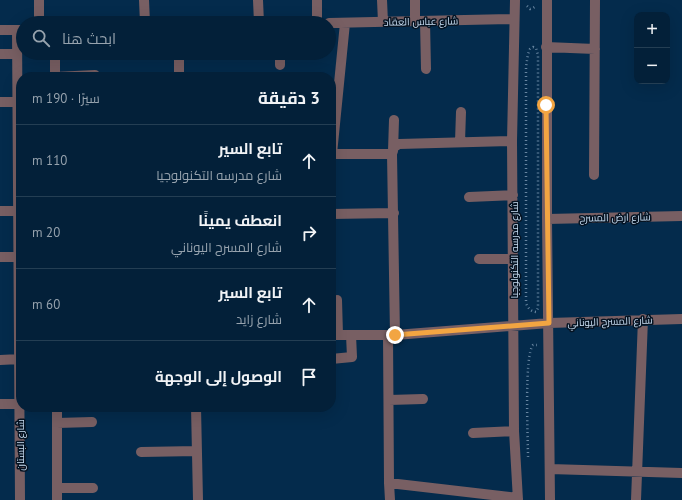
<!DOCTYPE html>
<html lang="ar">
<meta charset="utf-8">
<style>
:root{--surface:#032039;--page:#112d44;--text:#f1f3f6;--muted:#97a3ae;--line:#243e53}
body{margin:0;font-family:"PT Sans",Cairo,sans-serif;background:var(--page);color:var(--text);direction:rtl}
.controls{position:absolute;right:12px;top:12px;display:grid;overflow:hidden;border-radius:8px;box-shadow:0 4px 16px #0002}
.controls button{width:36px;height:36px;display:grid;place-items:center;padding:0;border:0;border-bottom:1px solid var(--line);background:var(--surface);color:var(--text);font:20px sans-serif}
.stop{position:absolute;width:12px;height:12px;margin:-9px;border:3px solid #f2a542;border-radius:50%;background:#fff}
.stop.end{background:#f2a542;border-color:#fff;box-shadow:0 1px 4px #0008}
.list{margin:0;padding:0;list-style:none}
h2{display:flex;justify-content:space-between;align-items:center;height:52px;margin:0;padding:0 16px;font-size:17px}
h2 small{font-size:13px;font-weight:400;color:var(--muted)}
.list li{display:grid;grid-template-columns:26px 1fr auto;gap:12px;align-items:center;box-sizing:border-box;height:72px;padding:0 16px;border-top:1px solid var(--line)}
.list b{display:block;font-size:15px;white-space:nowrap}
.list p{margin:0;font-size:13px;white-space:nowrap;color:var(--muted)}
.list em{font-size:13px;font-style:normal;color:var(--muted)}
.icon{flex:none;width:22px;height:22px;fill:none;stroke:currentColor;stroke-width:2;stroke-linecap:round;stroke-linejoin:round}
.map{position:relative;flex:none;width:682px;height:500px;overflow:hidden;direction:ltr}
.search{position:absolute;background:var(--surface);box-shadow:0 4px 16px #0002;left:16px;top:16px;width:320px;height:44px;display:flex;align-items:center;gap:10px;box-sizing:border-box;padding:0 14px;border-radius:22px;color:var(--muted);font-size:15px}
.panel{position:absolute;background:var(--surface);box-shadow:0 4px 16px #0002;left:16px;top:72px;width:320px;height:340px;border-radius:16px;direction:rtl}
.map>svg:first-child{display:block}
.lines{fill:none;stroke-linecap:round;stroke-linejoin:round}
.path{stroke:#6785a0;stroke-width:2.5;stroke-dasharray:1 3;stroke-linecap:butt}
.minor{stroke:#785f63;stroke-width:10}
.route{stroke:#f2a542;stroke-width:5}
.labels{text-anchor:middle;stroke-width:3;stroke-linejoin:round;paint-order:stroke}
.street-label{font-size:10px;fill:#cadff4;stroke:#051322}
</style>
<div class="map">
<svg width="682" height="500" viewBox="0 0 682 500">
<rect width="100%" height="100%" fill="#042b4c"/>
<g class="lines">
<path class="path" d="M 527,6 L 530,9 L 533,8 L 536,6
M 533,47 L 536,48 L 538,55 L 538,308 L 536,312 C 530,311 528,308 526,303 L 526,67 L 528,54 L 530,49 Z
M 528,457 C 528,438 524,356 533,345 L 537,345"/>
<path class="minor" d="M 39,0 L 39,23
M 144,0 L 145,23
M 258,0 L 259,23
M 317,0 L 317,23
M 382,0 L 383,22
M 415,0 L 415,22
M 515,0 L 512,141 L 514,431 L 518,500
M 547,0 L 547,219 L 550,500
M 425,21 L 426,69
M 329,23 L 514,19
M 0,30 L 23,30
M 17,30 L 20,500
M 546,47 L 595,49
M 55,53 L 55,77
M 179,53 L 179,77
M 280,53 L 280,65
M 0,54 L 17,54
M 55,77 L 95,75
M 0,102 L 17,102
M 460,142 L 461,112
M 393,151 L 394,120
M 331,154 L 392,154
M 332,154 L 345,23
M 594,175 L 595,0
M 469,197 L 513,195
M 0,211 L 19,211
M 331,214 L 394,213
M 547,219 L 682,216
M 0,257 L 19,257
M 479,259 L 514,259
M 337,300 L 338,335
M 331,335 L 395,335 L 549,323 L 682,319
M 388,335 L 389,483 L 390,500
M 395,335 L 392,154 L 394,147 L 399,144 L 512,141
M 331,359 L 352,357 L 351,335
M 0,360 L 20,359
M 389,400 L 423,399
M 0,404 L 20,404
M 57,407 L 57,500
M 196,407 L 198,500
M 57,423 L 92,422
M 473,433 L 514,431
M 141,452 L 197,451
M 550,469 L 682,473
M 389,483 L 518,498
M 57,488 L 93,488
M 636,500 L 643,319"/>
</g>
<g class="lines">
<path class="route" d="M 395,335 L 549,323 L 546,105"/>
</g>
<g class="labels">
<g class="street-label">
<text transform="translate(421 21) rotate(-1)" y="4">شارع عباس العقاد</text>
<text transform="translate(615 217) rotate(-1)" y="4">شارع ارض المسرح</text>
<text transform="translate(514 250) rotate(-90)" y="4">شارع مدرسه التكنولوجيا</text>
<text transform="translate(610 321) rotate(-2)" y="4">شارع المسرح اليوناني</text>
<text transform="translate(20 445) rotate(-90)" y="4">شارع البستان</text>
</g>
</g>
</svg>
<div class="controls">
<button>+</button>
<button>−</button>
</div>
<div class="stop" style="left:546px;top:105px"></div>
<div class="stop end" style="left:395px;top:335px"></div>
<div class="search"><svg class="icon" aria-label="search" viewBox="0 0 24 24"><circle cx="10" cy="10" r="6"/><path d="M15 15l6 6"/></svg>ابحث هنا</div>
<section class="panel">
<h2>3 دقيقة<small>سيرًا · 190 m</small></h2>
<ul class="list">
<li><svg class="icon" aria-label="ahead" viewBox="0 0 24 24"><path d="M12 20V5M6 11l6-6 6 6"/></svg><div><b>تابع السير</b><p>شارع مدرسه التكنولوجيا</p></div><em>110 m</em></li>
<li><svg class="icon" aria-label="right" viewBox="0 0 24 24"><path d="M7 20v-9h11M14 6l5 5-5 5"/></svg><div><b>انعطف يمينًا</b><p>شارع المسرح اليوناني</p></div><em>20 m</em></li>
<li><svg class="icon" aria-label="ahead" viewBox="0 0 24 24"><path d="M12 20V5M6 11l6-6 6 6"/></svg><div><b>تابع السير</b><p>شارع زايد</p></div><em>60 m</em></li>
<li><svg class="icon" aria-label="arrive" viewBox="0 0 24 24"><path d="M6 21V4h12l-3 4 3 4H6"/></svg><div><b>الوصول إلى الوجهة</b></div></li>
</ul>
</section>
</div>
